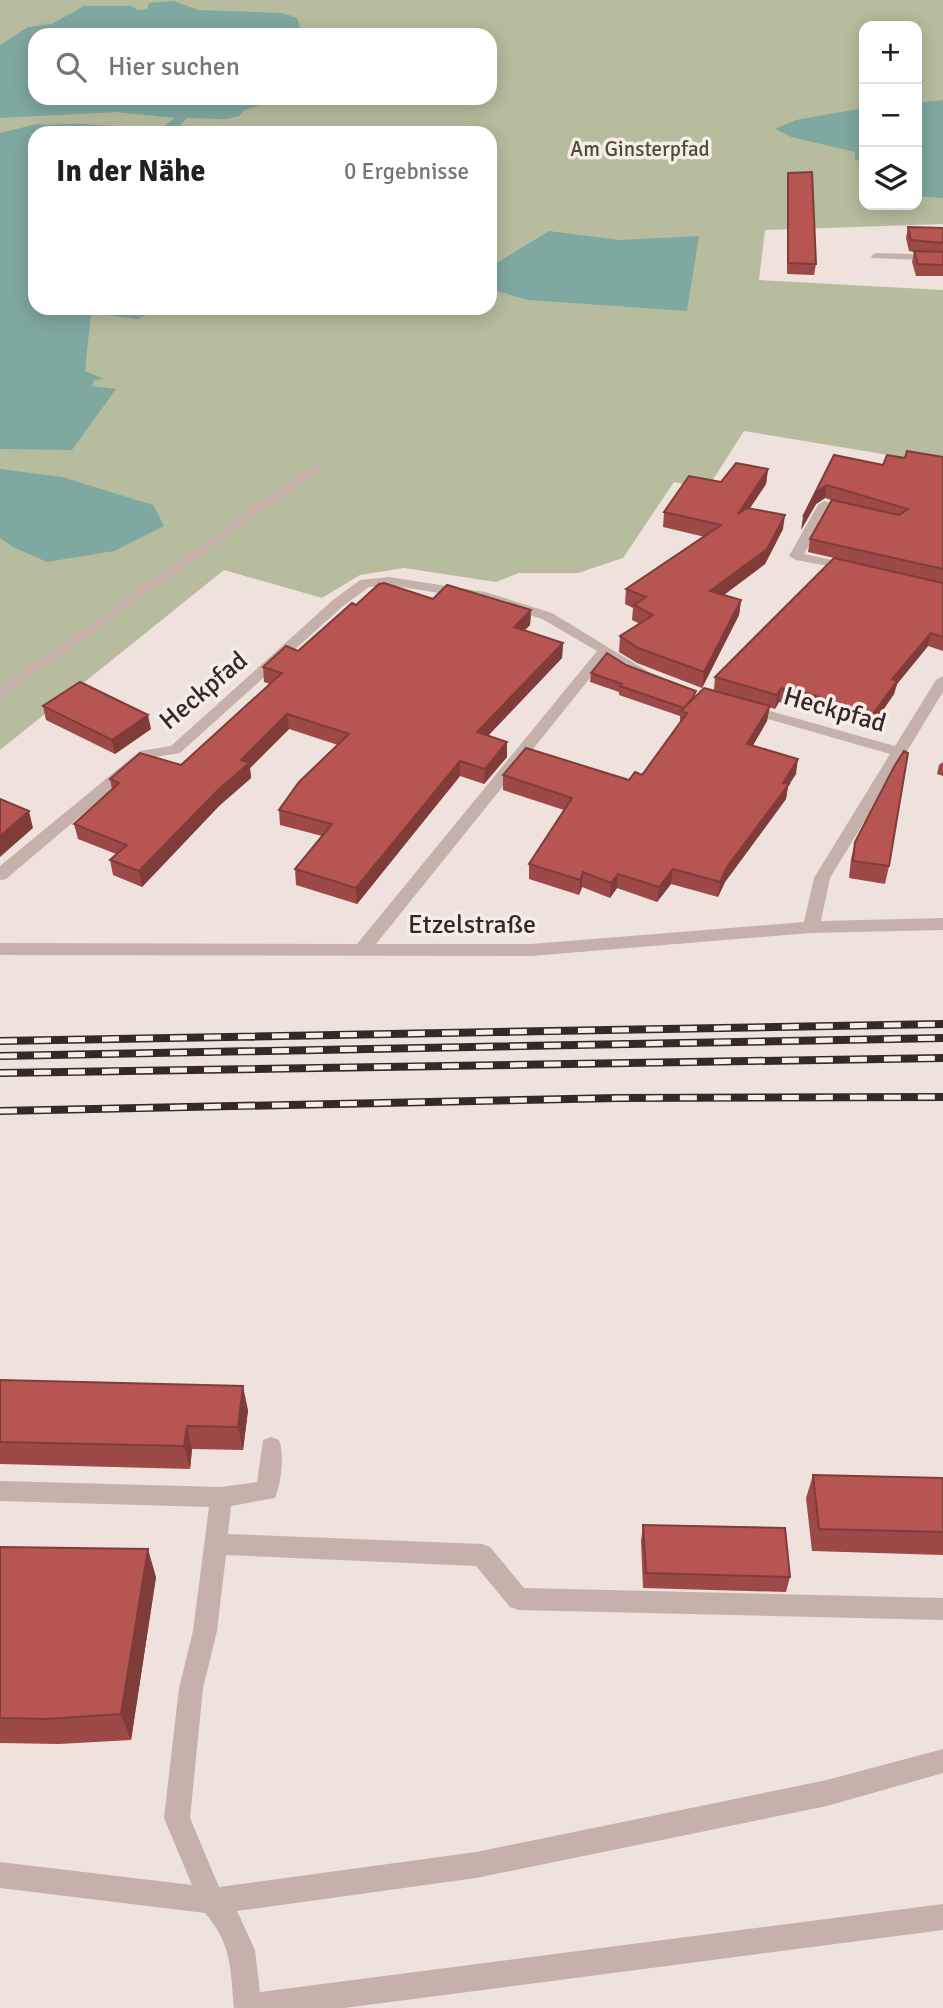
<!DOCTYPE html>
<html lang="de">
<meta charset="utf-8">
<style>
:root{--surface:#fff;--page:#f6f6f6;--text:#202124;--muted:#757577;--line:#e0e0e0}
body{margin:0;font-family:Signika,sans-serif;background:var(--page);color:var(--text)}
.controls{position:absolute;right:21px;top:21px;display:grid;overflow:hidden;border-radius:14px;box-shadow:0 4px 18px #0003}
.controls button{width:63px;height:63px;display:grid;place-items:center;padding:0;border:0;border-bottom:2px solid var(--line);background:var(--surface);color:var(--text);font:35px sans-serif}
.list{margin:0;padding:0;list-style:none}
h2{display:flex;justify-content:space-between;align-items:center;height:91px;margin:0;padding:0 28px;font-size:30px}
h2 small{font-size:23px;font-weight:400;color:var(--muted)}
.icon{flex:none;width:38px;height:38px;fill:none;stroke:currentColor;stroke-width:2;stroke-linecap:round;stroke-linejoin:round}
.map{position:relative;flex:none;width:943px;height:2008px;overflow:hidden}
.search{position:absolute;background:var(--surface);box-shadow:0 4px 18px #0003;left:28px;top:28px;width:469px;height:77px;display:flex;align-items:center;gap:18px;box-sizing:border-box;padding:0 24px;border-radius:21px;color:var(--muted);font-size:26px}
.panel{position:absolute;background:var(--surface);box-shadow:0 4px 18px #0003;left:28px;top:126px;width:469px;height:189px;border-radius:21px}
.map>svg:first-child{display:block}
.green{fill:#b8bc9e;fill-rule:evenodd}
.water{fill:#7fa8a1}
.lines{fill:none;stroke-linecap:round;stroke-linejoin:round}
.service{fill:#c5b0aa;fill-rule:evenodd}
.minor{fill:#c5b0aa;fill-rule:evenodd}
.rail-casing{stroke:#342928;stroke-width:8}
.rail{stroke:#f7ede8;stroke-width:5;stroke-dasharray:17;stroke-linecap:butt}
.wall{fill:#9d4947}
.shaded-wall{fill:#803c39}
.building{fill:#b75552;stroke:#803c39;stroke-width:2}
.labels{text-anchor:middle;stroke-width:7;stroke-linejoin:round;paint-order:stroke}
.far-park-label{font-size:21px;fill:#4a4f2f;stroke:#f7ede8}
.street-label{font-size:26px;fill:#342928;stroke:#f7ede8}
</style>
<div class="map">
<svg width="943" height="2008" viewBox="0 0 943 2008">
<rect width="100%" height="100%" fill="#efe2dc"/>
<path class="green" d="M 0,0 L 943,0 L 943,224 L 765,230 L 759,280 L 943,290 L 943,464 L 744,431 L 707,489 L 674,482 L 623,558 L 578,573 L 519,573 L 496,582 L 404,568 L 360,575 L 322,598 L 224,570 L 0,750 ZM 864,26 L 917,26 L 917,205 L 864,205 ZM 35,35 L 490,35 L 490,98 L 35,98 ZM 35,133 L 490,133 L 490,308 L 35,308 Z"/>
<path class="water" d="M 173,1 L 199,10 L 283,13 L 297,18 L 300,26 L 289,35 L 35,35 L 35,98 L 272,98 L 267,103 L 244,110 L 239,116 L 226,119 L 187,118 L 177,128 L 164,126 L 175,118 L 116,112 L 0,118 L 0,45 L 28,27 L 52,24 L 84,6 L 131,6 L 138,10 L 147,9 L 149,3 Z
M 943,100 L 943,198 L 917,196 L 917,103 Z
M 864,108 L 864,164 L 855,159 L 855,152 L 791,137 L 775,129 L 796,120 Z
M 37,124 C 52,126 66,123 81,124 C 120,127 160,127 200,133 L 35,133 L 35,308 L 159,308 L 138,319 L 91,313 L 85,371 L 104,379 L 94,380 L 92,386 L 116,389 L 72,450 L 0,449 L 0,133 Z
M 549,231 L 620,240 L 699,236 L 687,311 L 528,300 L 490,289 L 493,265 Z
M 0,469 L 62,477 L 153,505 L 164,526 L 114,551 L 47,562 L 13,547 L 0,538 Z"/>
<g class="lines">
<path class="service" d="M 314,464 L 324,467 L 0,699 L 0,688 Z
M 271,1437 L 279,1440 C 285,1454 281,1484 275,1498 L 231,1506 L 228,1534 L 482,1544 L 490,1547 L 524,1588 L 943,1598 L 943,1620 L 518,1610 L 510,1607 L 476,1566 L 226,1555 L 217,1631 L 203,1688 L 190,1818 L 219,1887 L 476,1852 L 827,1780 L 943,1749 L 943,1773 L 827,1806 L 476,1878 L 237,1911 L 255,1950 L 260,1992 L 943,1904 L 943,1930 L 344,2008 L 234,2008 C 230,1969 233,1946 205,1913 L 0,1888 L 0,1862 L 192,1885 L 164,1818 L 179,1688 L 193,1631 L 209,1507 L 0,1501 L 0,1481 L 221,1487 L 257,1482 L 263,1440 Z"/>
<path class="minor" d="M 876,253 L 943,255 L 943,261 L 872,258 L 871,256 Z
M 824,501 L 855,511 L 849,515 L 828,510 L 804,554 L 855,565 L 855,571 L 796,560 L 789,556 L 818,505 Z
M 389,577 L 485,592 L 552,613 L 652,674 L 650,677 L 640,677 L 607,657 L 376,944 L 531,944 L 804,922 L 814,878 L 890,754 L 740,711 L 738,708 L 745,704 L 895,746 L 936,680 L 943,676 L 943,692 L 830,878 L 821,921 L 943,918 L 943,930 L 811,933 L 531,956 L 0,955 L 0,943 L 357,944 L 597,651 L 542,619 L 483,600 L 389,585 L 369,587 L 343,606 L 180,753 L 149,758 L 6,879 L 0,880 L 0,866 L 140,751 L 171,746 L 333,600 L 360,580 Z"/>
<defs>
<path id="rail" d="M 0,1041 L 943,1024
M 0,1056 L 943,1038
M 0,1073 L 943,1058
M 0,1111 L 618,1098 L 943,1097"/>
</defs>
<use href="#rail" class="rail-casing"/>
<use href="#rail" class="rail"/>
</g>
<path class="wall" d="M 788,173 L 816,264 L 814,275 L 787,274 L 787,183 Z
M 908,227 L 943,228 L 943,276 L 916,276 L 912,262 L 914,252 L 909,251 L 906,238 Z
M 834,455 L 883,465 L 905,458 L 943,457 L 943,651 L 928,646 L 897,684 L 894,694 L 870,729 L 787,700 L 784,703 L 779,702 L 775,709 L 769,707 L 767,721 L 753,745 L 796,774 L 788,786 L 786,799 L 725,882 L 718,897 L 671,884 L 657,902 L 617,888 L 610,898 L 582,887 L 579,895 L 529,879 L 529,864 L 564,810 L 503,790 L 503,775 L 629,780 L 642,775 L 680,723 L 680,716 L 619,695 L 619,692 L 590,682 L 591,673 L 626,665 L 696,696 L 714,690 L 715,677 L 834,558 L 808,552 L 810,539 L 831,500 L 825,498 L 816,504 L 801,530 Z
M 768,469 L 766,484 L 750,508 L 783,529 L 765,564 L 724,595 L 741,600 L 739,615 L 702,688 L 637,663 L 619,652 L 620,636 L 640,624 L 632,620 L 633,608 L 625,604 L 626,589 L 705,537 L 663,527 L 664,512 L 721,482 Z
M 433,599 L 531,610 L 530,625 L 525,630 L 563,643 L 562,658 L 488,736 L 507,742 L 507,757 L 484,784 L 460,776 L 357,904 L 296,885 L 295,869 L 322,836 L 280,825 L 279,810 L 338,745 L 289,729 L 250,768 L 251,778 L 219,806 L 142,887 L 113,875 L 110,860 L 116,854 L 78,839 L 74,824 L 112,789 L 110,779 L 181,765 L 270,684 L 264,682 L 263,667 L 298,651 L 356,605 Z
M 43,706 L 151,729 L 115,754 L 46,720 Z
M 943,762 L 943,776 L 937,774 L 939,765 Z
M 855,842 L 889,866 L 885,884 L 849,878 L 851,859 Z
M 0,1380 L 248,1410 L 243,1450 L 192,1449 L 190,1469 L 0,1464 Z
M 813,1475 L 943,1478 L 943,1555 L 812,1551 L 806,1498 Z
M 643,1525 L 790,1577 L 786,1592 L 643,1588 L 641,1541 Z
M 0,1547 L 156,1577 L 131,1740 L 59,1744 L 0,1743 Z"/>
<path class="shaded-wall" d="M 768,469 L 766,484 L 736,529 L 738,514 Z
M 827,485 L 825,498 L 816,504 L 801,530 L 803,517 L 818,491 Z
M 785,515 L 783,529 L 765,564 L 709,606 L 710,591 Z
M 741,600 L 739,615 L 702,688 L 704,672 Z
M 531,610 L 530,625 L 513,641 L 514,627 Z
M 931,633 L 928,646 L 897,684 L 894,694 L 870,729 L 872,715 L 892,679 Z
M 563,643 L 562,658 L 477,747 L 477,732 Z
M 789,687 L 787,700 L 784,703 L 786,690 Z
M 781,688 L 779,702 L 775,709 L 777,695 Z
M 770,706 L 767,721 L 745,759 L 747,744 Z
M 287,714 L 289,729 L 250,768 L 251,778 L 219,806 L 142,887 L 139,871 L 217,791 L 241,760 Z
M 148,715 L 151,729 L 115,754 L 112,740 Z
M 507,742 L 507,757 L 484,784 L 485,769 Z
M 798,759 L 796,774 L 788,786 L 786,799 L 725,882 L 718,897 L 720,882 L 727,867 Z
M 460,761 L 460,776 L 357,904 L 356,888 Z
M 29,811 L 33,828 L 0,857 L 0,836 Z
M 673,869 L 671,884 L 657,902 L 659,887 Z
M 583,872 L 582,887 L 579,895 L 580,880 Z
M 618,874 L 617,888 L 610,898 L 611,883 Z
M 243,1386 L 248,1410 L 243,1450 L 238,1427 Z
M 187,1426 L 192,1449 L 190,1469 L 184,1446 Z
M 148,1549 L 156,1577 L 131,1740 L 121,1714 Z"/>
<path class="building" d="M 812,172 L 816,264 L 788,263 L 788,173 Z
M 908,227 L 943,228 L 943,243 L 911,240 Z
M 914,251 L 943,252 L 943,265 L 918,264 Z
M 907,451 L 943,457 L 943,569 L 810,539 L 832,500 L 899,515 L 908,509 L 827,485 L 818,491 L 803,517 L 834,455 L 883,465 L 887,455 L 905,458 Z
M 736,463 L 768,469 L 738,514 L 747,508 L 785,515 L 767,549 L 710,591 L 741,600 L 704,672 L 638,648 L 620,636 L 653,615 L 634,605 L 646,597 L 626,589 L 721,525 L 664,512 L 689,476 L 721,482 Z
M 834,558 L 943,583 L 943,637 L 931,633 L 892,679 L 897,681 L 872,715 L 789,687 L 786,690 L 781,688 L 777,695 L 715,677 Z
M 384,583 L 433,599 L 447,585 L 531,610 L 514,627 L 563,643 L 477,732 L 507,742 L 485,769 L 460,761 L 356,888 L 295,869 L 332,824 L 279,810 L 299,782 L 349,734 L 287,714 L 241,760 L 249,763 L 217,791 L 139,871 L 110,860 L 127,845 L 74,824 L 119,783 L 110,779 L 140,753 L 181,765 L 282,673 L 263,667 L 286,646 L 298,651 L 352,603 L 356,605 L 379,584 Z
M 607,653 L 626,665 L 696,691 L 692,699 L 684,708 L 620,686 L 622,684 L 591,673 Z
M 80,682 L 148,715 L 112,740 L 43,706 Z
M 704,688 L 770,706 L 747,744 L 798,759 L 783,783 L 789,784 L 727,867 L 720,882 L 673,869 L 659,887 L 618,874 L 611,883 L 583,872 L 580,880 L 529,864 L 572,798 L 503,775 L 526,748 L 629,780 L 635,772 L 642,775 L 687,713 L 681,711 Z
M 904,751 L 908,753 L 889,866 L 853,861 L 855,842 L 895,765 Z
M 0,799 L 29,811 L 0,836 Z
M 0,1380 L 243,1386 L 238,1427 L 187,1426 L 184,1446 L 0,1442 Z
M 813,1475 L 943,1478 L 943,1532 L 819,1529 Z
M 643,1525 L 785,1528 L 790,1577 L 646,1573 Z
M 0,1547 L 148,1549 L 121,1714 L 47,1719 L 0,1718 Z"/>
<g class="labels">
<g class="far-park-label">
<text x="640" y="156">Am Ginsterpfad</text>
</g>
<g class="street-label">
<text transform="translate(203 690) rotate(-40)" y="9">Heckpfad</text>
<text transform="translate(835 709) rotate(16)" y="9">Heckpfad</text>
<text x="472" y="933">Etzelstraße</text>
</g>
</g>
</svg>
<div class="controls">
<button>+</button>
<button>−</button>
<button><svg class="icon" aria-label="layers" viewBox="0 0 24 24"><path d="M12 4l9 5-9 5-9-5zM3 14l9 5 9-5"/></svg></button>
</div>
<div class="search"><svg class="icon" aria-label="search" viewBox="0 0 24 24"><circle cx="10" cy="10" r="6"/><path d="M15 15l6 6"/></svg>Hier suchen</div>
<section class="panel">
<h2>In der Nähe<small>0 Ergebnisse</small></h2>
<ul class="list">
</ul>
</section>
</div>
